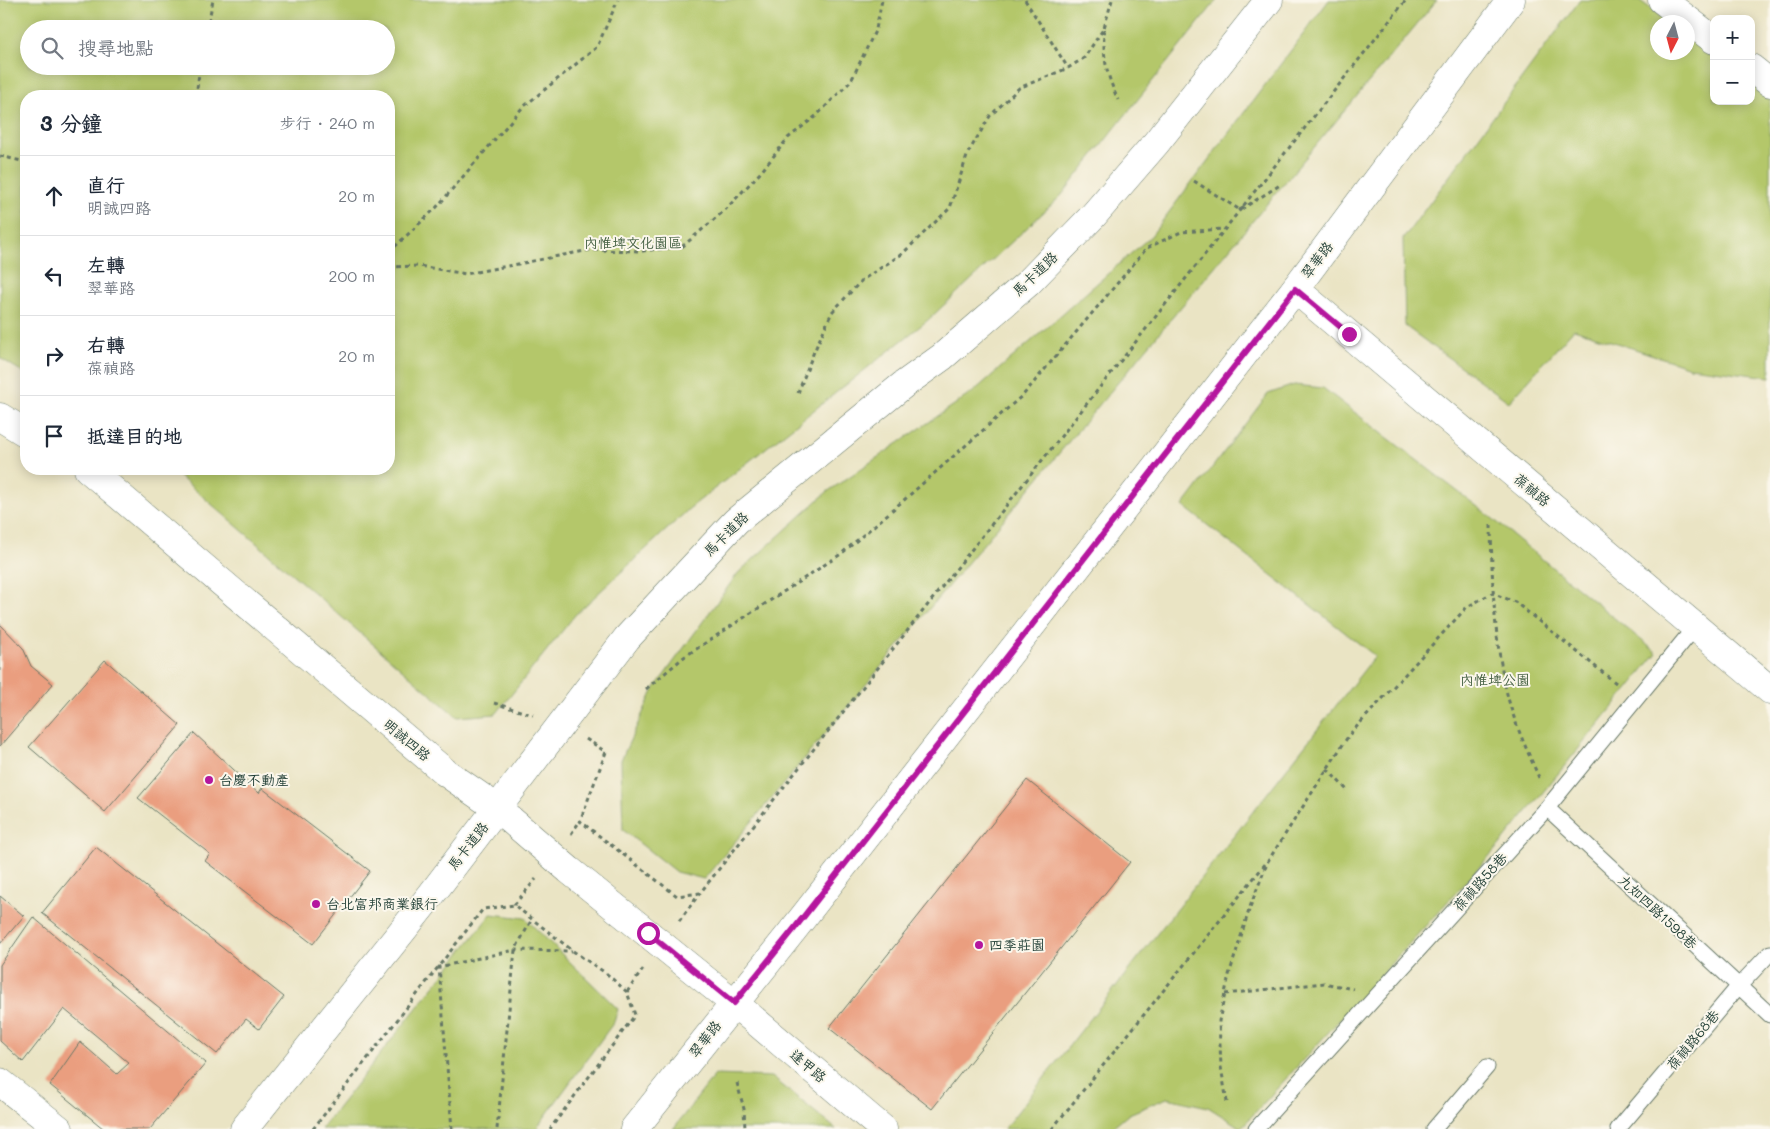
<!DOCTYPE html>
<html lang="zh-TW">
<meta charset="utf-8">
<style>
:root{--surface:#fff;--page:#f2f2f3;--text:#1f2937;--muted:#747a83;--line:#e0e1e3}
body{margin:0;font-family:Mali,"LXGW WenKai TC",sans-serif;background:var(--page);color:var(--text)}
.controls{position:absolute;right:15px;top:15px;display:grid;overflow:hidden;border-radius:10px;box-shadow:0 2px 12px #0003}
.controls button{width:45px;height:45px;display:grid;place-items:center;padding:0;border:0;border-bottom:1px solid var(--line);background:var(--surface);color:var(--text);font:25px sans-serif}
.compass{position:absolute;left:1650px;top:15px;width:45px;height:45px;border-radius:50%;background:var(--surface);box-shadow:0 2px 12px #0003;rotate:186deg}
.stop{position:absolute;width:15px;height:15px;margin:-11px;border:4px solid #b5179e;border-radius:50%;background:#fff}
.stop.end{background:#b5179e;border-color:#fff;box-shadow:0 1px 5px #0008}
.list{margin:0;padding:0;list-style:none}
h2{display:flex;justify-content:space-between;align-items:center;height:65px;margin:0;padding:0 20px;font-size:21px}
h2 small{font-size:16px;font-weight:400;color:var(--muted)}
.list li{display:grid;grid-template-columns:32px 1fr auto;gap:15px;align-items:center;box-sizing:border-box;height:80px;padding:0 20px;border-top:1px solid var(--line)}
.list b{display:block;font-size:19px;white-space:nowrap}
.list p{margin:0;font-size:16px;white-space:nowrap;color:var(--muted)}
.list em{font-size:16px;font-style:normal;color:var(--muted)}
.icon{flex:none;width:28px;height:28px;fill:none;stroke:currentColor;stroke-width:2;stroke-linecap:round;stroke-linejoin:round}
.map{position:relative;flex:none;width:1770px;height:1129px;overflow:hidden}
.search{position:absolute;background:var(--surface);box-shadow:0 2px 12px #0003;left:20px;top:20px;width:375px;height:55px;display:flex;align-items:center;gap:12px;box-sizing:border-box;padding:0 18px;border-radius:28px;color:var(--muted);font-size:19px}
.panel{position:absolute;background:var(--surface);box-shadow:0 2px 12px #0003;left:20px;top:90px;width:375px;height:385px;border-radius:20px}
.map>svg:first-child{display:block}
.green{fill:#b4c76b;stroke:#6a8250;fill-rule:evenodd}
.building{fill:#ea9e7f}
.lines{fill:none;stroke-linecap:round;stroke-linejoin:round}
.lane-casing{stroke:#676;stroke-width:17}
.street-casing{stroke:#676;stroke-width:29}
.secondary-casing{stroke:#676;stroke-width:29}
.path{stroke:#676;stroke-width:3;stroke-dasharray:4 4;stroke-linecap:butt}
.lane{stroke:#fff;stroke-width:15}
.street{stroke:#fff;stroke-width:28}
.secondary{stroke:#fff;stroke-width:28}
.route{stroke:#b5179e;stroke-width:6}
.poi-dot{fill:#b5179e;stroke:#fbf7ec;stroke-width:2}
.labels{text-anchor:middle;stroke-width:4;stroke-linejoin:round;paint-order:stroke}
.park-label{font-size:14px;fill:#446042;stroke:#fbf7ec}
.street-label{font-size:14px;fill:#1f3d34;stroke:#fbf7ec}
.poi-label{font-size:14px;fill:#1f3d34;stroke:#fbf7ec;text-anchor:start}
</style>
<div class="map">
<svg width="1770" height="1129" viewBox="0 0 1770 1129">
<rect width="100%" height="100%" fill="#fbf7ec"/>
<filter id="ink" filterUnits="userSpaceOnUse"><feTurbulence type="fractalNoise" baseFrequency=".02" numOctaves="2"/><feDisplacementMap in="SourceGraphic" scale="10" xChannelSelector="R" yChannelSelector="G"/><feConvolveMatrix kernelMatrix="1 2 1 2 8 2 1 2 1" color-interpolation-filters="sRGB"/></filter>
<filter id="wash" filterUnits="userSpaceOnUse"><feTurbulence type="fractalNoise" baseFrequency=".0096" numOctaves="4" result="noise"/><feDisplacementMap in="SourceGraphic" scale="20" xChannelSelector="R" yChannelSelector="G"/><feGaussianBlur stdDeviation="1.12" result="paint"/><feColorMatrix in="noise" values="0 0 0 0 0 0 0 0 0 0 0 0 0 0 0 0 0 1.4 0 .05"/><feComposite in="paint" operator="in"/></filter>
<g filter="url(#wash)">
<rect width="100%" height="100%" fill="#eae4c4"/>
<path class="green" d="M 0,0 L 1217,0 L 1061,196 L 928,320 L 690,508 L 575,615 L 496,714 L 457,717 L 171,469 L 389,469 L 389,96 L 26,96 L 26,374 L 0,358 ZM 29,29 L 386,29 L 386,66 L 29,66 Z
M 1329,0 L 1437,0 L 704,879 L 676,872 L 623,830 L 621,760 L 654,689 L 738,573 L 827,492 L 973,392 L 1151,236 Z
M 1580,0 L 1639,0 L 1669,22 L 1658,22 L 1658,52 L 1688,52 L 1688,36 L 1714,56 L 1714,101 L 1751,101 L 1751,84 L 1770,99 L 1770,377 L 1690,367 L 1574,329 L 1509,402 L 1405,326 L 1403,239 Z
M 1294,385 L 1323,388 L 1487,514 L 1657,653 L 1503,841 L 1241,1128 L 1208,1107 L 1167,1098 L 1129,1114 L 1111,1129 L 1004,1129 L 1375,656 L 1183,506 L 1268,394 Z
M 491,914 L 525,918 L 618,1009 L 614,1022 L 536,1129 L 321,1129 Z
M 715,1075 L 772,1077 L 836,1129 L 673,1129 Z"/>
<g id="blocks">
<path class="building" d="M 0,624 L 23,648 L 31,666 L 53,684 L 0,746 Z
M 105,660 L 180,725 L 105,812 L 29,747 Z
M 194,733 L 259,793 L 262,788 L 370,871 L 313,944 L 205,861 L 210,854 L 138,798 Z
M 1027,780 L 1130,862 L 932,1109 L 829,1028 Z
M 96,847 L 284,997 L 259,1029 L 246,1019 L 217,1054 L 42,913 Z
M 0,896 L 24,916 L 0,944 Z
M 33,917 L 206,1063 L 150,1129 L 104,1129 L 50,1085 L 80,1042 L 117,1074 L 129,1063 L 64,1009 L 23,1062 L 0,1041 L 0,965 Z"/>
</g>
</g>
<g filter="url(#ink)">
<use href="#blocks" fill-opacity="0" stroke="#676" stroke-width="1"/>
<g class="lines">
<defs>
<path id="lane" d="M 1547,808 L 1770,1015
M 1256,1129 L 1547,808 L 1695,627
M 1434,1129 L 1487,1067
M 1618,1129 L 1738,987 L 1770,953"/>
<path id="street" d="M 1662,0 L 1714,40
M 1751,68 L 1770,83
M 1295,289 L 1770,690
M 734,1003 L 883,1129
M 0,1082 L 59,1129"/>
<path id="secondary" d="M 0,417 L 26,433
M 88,469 L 445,772 L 497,808 L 569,870 L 734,1003
M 244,1129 L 431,895 L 627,638 L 736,521 L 903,385 L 942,357 L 1028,283 L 1092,217 L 1156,143 L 1269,0
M 634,1129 L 794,929 L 1295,289 L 1511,0"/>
</defs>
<use href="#lane" class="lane-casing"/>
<use href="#street" class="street-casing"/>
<use href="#secondary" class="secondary-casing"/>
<path class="path" d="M 1025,0 L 1068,68
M 207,29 L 213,0
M 1104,29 C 1103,58 1106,73 1118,100
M 196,96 L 200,66
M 0,156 L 26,162
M 1194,181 L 1240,210 L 1280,185
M 389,252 L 436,208 L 522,108 L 597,47 L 618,0
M 389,267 L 419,266 L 466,274 L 590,250 L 643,251 L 683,246 L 725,210 L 761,172 L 788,138 L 816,116 L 851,81 L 876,29 L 882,0
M 798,393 L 813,354 L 832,312 L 862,280 L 902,254 L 950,208 L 968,153 L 990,116 L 1019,88 L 1068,68 L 1084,58 L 1104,28 L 1112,0
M 1491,525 C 1492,582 1494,638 1507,694 C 1514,723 1528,752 1540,780
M 646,689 L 684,657 L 841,554 L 904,500 L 1024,394 L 1147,248 L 1181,232 L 1224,229
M 494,703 L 533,715
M 586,739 L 606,752 L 580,821 L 677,896 L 700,893 L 1406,0
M 1327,769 L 1348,791
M 571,834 L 580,821
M 514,905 L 536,879
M 679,921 L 700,893
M 627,992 L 644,968
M 1225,994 L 1324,983 L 1353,989
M 737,1083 L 744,1109 L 745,1129
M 1227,1102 L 1221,1067 L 1219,1021 L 1229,975 L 1250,907 L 1268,861 L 1349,735 L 1467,607 L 1492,593 L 1515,602 L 1616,683
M 313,1129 L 483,909 L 514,905 L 573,951 L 607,974 L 627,992 L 635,1015 L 550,1129
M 452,1129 L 439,967 L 515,950 L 572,951
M 497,1129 L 515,950 L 532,919
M 1052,1129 L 1266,863"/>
<use href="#lane" class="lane"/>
<use href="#street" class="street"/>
<use href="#secondary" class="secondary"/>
</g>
</g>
<g class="lines" filter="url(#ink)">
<path class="route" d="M 648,933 L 734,1003 L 794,929 L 1295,289 L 1349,334"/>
</g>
<g class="poi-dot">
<circle cx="209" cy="780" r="5"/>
<circle cx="316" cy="904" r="5"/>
<circle cx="979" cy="945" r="5"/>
</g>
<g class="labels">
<g class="park-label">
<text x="633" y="248">內惟埤文化園區</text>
<text x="1495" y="685">內惟埤公園</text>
</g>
<g class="street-label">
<text transform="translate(1317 260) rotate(-53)" y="5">翠華路</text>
<text transform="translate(1035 274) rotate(-44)" y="5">馬卡道路</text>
<text transform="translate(1532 490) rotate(40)" y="5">葆禎路</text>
<text transform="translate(726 534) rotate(-45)" y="5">馬卡道路</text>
<text transform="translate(407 740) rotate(40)" y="5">明誠四路</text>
<text transform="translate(468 846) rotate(-52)" y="5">馬卡道路</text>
<text transform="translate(1480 882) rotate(-48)" y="5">葆禎路58巷</text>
<text transform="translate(1658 912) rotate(43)" y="5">九如四路1598巷</text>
<text transform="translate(705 1039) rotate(-52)" y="5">翠華路</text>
<text transform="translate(1693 1040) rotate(-50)" y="5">葆禎路68巷</text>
<text transform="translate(808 1066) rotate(40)" y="5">逢甲路</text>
</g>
<g class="poi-label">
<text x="219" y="785">台慶不動產</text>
<text x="326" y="909">台北富邦商業銀行</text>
<text x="989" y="950">四季莊園</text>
</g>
</g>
</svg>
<div class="controls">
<button>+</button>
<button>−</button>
</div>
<svg class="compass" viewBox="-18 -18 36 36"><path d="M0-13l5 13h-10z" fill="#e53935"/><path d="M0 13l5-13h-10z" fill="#747a83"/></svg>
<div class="stop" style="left:648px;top:933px"></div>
<div class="stop end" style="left:1349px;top:334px"></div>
<div class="search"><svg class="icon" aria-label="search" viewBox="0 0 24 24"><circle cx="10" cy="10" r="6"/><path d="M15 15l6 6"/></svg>搜尋地點</div>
<section class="panel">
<h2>3 分鐘<small>步行 · 240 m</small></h2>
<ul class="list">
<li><svg class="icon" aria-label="ahead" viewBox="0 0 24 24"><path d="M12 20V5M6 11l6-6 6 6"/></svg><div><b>直行</b><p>明誠四路</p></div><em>20 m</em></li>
<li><svg class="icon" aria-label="left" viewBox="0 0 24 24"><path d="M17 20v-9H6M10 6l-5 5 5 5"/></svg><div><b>左轉</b><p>翠華路</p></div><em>200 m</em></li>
<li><svg class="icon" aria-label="right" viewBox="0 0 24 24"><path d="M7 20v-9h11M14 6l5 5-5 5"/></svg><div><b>右轉</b><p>葆禎路</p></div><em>20 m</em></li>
<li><svg class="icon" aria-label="arrive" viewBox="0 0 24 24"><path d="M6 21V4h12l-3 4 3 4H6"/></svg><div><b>抵達目的地</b></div></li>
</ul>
</section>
</div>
